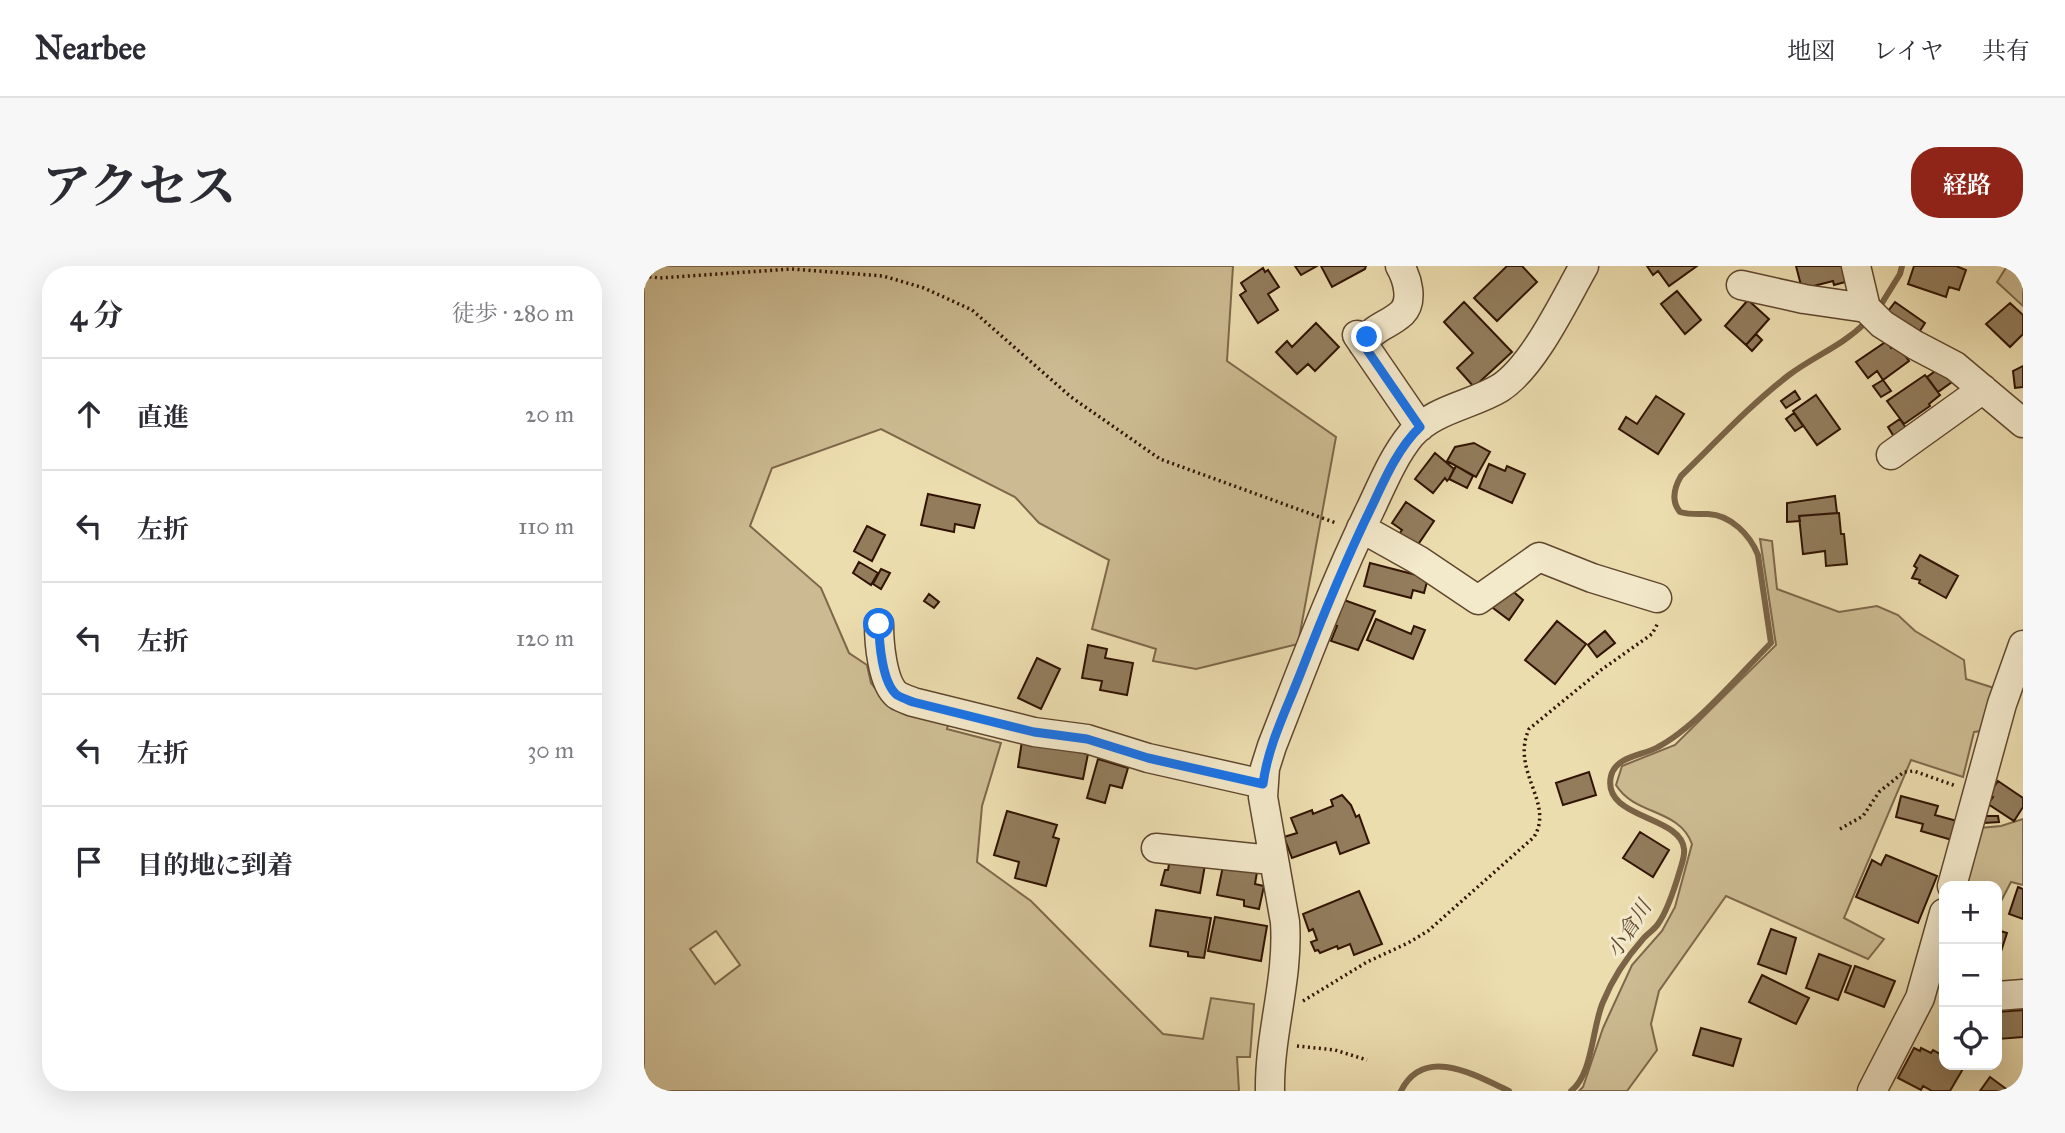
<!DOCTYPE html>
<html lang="ja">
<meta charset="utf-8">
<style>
:root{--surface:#fff;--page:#f7f7f7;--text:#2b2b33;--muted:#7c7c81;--line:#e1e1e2;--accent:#8f2418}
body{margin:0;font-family:"IM FELL Great Primer","Noto Serif JP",serif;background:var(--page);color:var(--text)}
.controls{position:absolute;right:21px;bottom:21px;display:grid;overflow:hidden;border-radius:14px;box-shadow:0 7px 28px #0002}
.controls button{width:63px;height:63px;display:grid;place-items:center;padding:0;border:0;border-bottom:2px solid var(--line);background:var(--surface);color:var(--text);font:35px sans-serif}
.stop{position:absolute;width:21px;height:21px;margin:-16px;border:5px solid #1a73e8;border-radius:50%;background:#fff}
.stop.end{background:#1a73e8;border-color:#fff;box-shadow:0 2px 7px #0008}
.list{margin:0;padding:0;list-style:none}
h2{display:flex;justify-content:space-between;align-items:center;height:91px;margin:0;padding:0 28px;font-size:30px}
h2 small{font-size:23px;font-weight:400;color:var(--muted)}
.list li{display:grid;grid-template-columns:46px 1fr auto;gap:21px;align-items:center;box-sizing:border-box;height:112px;padding:0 28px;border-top:2px solid var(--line)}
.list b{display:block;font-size:26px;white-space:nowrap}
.list em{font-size:23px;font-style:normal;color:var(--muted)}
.icon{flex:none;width:38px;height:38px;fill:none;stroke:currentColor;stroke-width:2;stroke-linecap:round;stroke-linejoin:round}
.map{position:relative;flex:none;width:1379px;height:825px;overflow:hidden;border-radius:28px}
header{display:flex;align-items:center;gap:42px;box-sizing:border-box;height:98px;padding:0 35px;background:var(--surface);border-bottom:2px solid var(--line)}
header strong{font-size:33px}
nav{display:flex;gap:38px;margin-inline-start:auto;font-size:24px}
.intro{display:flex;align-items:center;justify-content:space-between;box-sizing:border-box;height:168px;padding:0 42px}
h1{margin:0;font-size:49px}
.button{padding:18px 32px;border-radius:28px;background:var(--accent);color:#fff;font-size:24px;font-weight:700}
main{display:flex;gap:42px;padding:0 42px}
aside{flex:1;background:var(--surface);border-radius:28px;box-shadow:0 7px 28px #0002}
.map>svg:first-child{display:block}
.green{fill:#ccbb92;stroke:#7e674a;stroke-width:2;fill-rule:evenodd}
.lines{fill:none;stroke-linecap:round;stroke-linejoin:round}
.stream{stroke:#7a6346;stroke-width:6}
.building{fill:#927c5c;stroke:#301302;stroke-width:2}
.minor-casing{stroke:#5f462d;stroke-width:31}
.path{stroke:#301302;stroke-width:3.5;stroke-dasharray:2 3.5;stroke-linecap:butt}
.minor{stroke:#f3e9cb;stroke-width:28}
.route{stroke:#1a73e8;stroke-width:9}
.labels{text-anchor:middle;stroke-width:6;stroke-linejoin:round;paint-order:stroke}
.water-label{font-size:21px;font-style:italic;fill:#624830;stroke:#f3e9cb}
</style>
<header>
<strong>Nearbee</strong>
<nav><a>地図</a><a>レイヤ</a><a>共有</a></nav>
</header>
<div class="intro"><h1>アクセス</h1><a class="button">経路</a></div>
<main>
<aside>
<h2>4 分<small>徒歩 · 280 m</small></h2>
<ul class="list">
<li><svg class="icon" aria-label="ahead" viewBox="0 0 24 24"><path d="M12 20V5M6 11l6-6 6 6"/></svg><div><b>直進</b></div><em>20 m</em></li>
<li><svg class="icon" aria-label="left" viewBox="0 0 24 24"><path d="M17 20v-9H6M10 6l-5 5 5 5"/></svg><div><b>左折</b></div><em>110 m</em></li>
<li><svg class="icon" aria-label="left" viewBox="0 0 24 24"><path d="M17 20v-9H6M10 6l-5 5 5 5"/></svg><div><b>左折</b></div><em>120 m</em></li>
<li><svg class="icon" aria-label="left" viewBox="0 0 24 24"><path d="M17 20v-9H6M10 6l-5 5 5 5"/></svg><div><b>左折</b></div><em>30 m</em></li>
<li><svg class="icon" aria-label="arrive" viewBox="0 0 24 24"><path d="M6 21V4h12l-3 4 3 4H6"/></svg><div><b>目的地に到着</b></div></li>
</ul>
</aside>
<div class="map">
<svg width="1379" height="825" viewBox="0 0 1379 825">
<rect width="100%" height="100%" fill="#ecddaf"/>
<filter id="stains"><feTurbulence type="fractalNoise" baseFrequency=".00286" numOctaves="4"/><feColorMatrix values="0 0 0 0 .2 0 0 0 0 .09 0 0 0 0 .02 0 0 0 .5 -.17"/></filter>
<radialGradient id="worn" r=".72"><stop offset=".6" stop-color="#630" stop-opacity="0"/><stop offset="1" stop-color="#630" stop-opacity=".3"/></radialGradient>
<path class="green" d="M 0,0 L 589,0 L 583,95 L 692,171 L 654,378 L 552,403 L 509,395 L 512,383 L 448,363 L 465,294 L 395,257 L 371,231 L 237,163 L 128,202 L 106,260 L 177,322 L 205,387 L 223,399 L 227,417 L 248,443 L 306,453 L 303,463 L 357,477 L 338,540 L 333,596 L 387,635 L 519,768 L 559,773 L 567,732 L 610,738 L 606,791 L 593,791 L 595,825 L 0,825 ZM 72,665 L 96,699 L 71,718 L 46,683 Z
M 1363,0 L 1379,0 L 1379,40 L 1353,16 Z
M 1116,273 L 1128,275 L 1133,323 L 1195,346 L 1233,340 L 1254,349 L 1271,365 L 1320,394 L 1322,413 L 1350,422 L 1337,465 L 1330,466 L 1319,511 L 1267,494 L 1200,652 L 1240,673 L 1224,693 L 1082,630 L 1015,725 L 1007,758 L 1013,784 L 983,825 L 935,825 L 939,821 L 959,762 L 988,699 L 1018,665 L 1031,641 L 1048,578 C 1035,542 991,550 972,519 L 978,500 L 1031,479 L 1132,379 Z
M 1379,553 L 1379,619 L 1367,616 L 1353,643 L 1353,620 L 1322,620 L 1336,562 L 1357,560 Z"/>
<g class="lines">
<path class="stream" d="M 1238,37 L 1256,8 L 1258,0
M 757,825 C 780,779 831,809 865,825
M 927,825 C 949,808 948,761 959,736 C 968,714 983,691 999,673 C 1003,668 1010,664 1014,658 C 1024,644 1031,621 1036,604 C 1038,597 1041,590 1040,583 C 1037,549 957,553 967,510 C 972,490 998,490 1014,481 C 1052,461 1096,408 1127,377 L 1114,289 C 1106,269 1087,249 1064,248 C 1055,248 1046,249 1036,246 C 1027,235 1030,222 1037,210 C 1072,176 1106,139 1145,109 C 1170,90 1198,80 1221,57"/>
</g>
<path class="building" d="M 651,0 L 673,0 L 657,9 Z
M 677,0 L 722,0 L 721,3 L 688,21 Z
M 863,0 L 878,0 L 893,16 L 853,55 L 830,32 Z
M 1003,0 L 1053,0 L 1025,20 L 1014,5 L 1009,9 Z
M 1152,0 L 1201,0 L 1205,15 L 1190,19 L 1189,15 L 1158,23 Z
M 1270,0 L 1312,0 L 1322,4 L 1315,24 L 1305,21 L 1302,31 L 1264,18 Z
M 619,2 L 621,6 L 624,4 L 635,21 L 624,28 L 634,44 L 614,57 L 596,29 L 602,25 L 597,17 Z
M 1033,25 L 1057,54 L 1041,68 L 1017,38 Z
M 1104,34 L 1125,53 L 1102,79 L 1081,60 Z
M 820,36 L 868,86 L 830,121 L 813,102 L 829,87 L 800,56 Z
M 1251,36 L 1281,57 L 1272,71 L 1241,49 Z
M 1366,37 L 1379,49 L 1379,68 L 1366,81 L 1342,58 Z
M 672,57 L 695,81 L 671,105 L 664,98 L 653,108 L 632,86 L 643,75 L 648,81 Z
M 1112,68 L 1118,74 L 1108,85 L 1102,79 Z
M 1243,75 L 1247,82 L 1253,78 L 1265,95 L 1239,114 L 1233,105 L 1224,112 L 1212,96 Z
M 1379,100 L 1379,121 L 1371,122 L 1369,105 Z
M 1297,101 L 1308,116 L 1294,126 L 1283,111 Z
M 1281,109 L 1296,129 L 1285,138 L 1286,140 L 1260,158 L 1243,135 Z
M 1239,114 L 1247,125 L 1237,131 L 1229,120 Z
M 1151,125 L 1156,133 L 1142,142 L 1137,135 Z
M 1172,129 L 1196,163 L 1173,179 L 1149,145 Z
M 1012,130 L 1040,148 L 1014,188 L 975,163 L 982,151 L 993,158 Z
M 1150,147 L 1159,160 L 1151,165 L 1142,153 Z
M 1256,153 L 1264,165 L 1252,174 L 1244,161 Z
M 830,177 L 846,186 L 832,211 L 803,195 L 811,181 Z
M 791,187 L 810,203 L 805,213 L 803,215 L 801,212 L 789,227 L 771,213 Z
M 845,198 L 861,205 L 863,200 L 881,208 L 868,237 L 835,222 Z
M 812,200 L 829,210 L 823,222 L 805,213 Z
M 284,228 L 336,239 L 330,262 L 311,258 L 310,266 L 277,259 Z
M 1191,230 L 1193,247 L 1155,250 L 1156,255 L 1143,256 L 1143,237 Z
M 762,236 L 790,255 L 773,280 L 755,268 L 758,264 L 748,257 Z
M 1195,247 L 1197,268 L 1200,268 L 1203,298 L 1182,300 L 1181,285 L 1159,288 L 1155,250 Z
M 223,260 L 241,269 L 228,295 L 210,285 Z
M 1276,289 L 1314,310 L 1302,332 L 1275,317 L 1276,314 L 1268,312 L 1273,302 L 1270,300 Z
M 215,296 L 234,307 L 227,319 L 209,307 Z
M 726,297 L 784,312 L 780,327 L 769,324 L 767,332 L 720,320 Z
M 237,303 L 246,307 L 237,323 L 229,318 Z
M 865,322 L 879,334 L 865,354 L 845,339 Z
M 285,328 L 295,336 L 290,342 L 280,335 Z
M 700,334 L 731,345 L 714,384 L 687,375 L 693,360 L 689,359 Z
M 732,353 L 767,368 L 770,360 L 781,364 L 769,393 L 723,374 Z
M 913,355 L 942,378 L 911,418 L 881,394 Z
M 961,365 L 971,377 L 953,391 L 944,379 Z
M 444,379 L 463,383 L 461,392 L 489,397 L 483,429 L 456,424 L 458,415 L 438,412 Z
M 393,392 L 416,403 L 397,443 L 374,432 Z
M 378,475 L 444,488 L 439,513 L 374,501 Z
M 454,493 L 484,502 L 478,522 L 466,519 L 461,537 L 443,532 Z
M 945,506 L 952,529 L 919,539 L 912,517 Z
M 1354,515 L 1379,532 L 1379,541 L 1370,555 L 1344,538 L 1349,531 L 1345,528 Z
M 698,529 L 707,539 L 712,551 L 715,549 L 725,577 L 696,588 L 692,576 L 648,592 L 640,571 L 653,567 L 647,552 L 668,544 L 669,548 L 689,540 L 687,534 Z
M 1257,530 L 1294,540 L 1291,549 L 1313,555 L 1308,574 L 1277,565 L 1279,558 L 1252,551 Z
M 363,545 L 413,559 L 409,571 L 415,573 L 402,620 L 371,612 L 375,596 L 350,589 Z
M 1339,550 L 1354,550 L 1355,556 L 1340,557 Z
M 996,566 L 1025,584 L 1009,611 L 979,592 Z
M 1242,589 L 1293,610 L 1274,657 L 1212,631 L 1228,594 L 1237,599 Z
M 526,592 L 561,599 L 556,627 L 517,619 L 521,604 L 524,604 Z
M 579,600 L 613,606 L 611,618 L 620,620 L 615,643 L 600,640 L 600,634 L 573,629 Z
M 1374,621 L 1379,623 L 1379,653 L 1365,648 Z
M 715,625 L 738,678 L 710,689 L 706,678 L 694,683 L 693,680 L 676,687 L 674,684 L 671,685 L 667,676 L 673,674 L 669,663 L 665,665 L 659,648 Z
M 512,644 L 567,652 L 560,692 L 544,690 L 544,686 L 506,680 Z
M 571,651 L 623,660 L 617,695 L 564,685 Z
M 1127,663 L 1152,672 L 1142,708 L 1114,698 Z
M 1353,664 L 1363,667 L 1353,698 Z
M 1175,688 L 1207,700 L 1194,734 L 1162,722 Z
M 1211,700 L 1251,715 L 1240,741 L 1201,726 Z
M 1118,709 L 1165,732 L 1152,758 L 1105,736 Z
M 1379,744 L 1379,771 L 1354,773 L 1353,746 Z
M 1057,762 L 1097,773 L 1089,800 L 1049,789 Z
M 1270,782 L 1276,785 L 1277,782 L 1287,787 L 1289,784 L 1300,790 L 1300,799 L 1320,801 L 1306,825 L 1288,825 L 1279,820 L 1277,824 L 1254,812 Z
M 1346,811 L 1365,825 L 1336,825 Z"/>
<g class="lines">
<defs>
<path id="minor" d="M 1212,0 L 1222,42 L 1238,58 L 1271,79 L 1311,100 L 1379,157
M 1097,19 L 1160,33 L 1222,42
M 713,69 L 776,161
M 719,78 C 730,60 744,60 758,47 C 770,35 763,12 756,0
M 1247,189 L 1339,123
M 717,262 L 776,295 L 834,334 L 895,291 L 948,312 L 1013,332
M 235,358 C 235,376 238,417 253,429 C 258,432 264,434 269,436 L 390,466 L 443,473 L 504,492 L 619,518
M 512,582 L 618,593 L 629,591
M 1308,620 L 1358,438 L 1379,379
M 1353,730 L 1379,728
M 626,825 C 625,768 645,713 641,656 L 619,531 L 621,502 L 628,480 C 659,401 689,320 726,244 C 738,219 749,191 767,169 C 790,143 828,139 856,122 C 890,100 920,35 940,0
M 1228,825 L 1276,732 L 1300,647"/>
</defs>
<use href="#minor" class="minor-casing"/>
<path class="path" d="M 0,10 L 16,12 L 148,3 L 239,10 L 280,22 L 328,44 L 427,131 L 516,193 L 692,257
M 1196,563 L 1219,550 L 1235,526 L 1260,506 L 1270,505 L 1312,520
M 659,735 L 723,696 L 764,677 L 784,665 L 890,571 C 911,537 866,505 885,463 L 957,404 L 1008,368 L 1014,357
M 653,780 L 691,784 L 723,794"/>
<use href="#minor" class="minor"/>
</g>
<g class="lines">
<path class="route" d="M 235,358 C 235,376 238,417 253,429 C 258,432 264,434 269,436 L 390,466 L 443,473 L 504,492 L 619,518 C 624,479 643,442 657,406 C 679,349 702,293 729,238 C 741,212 755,181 776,161 L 719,78 L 723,71"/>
</g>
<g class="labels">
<g class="water-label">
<text transform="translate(985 663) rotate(-57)" y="7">小倉川</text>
</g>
</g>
<rect width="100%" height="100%" filter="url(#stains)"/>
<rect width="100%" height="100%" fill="url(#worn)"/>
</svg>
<div class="controls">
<button>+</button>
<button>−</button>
<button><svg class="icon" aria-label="locate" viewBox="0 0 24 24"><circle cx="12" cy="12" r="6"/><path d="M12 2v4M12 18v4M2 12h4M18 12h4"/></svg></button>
</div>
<div class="stop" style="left:235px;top:358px"></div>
<div class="stop end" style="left:723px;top:71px"></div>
</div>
</main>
